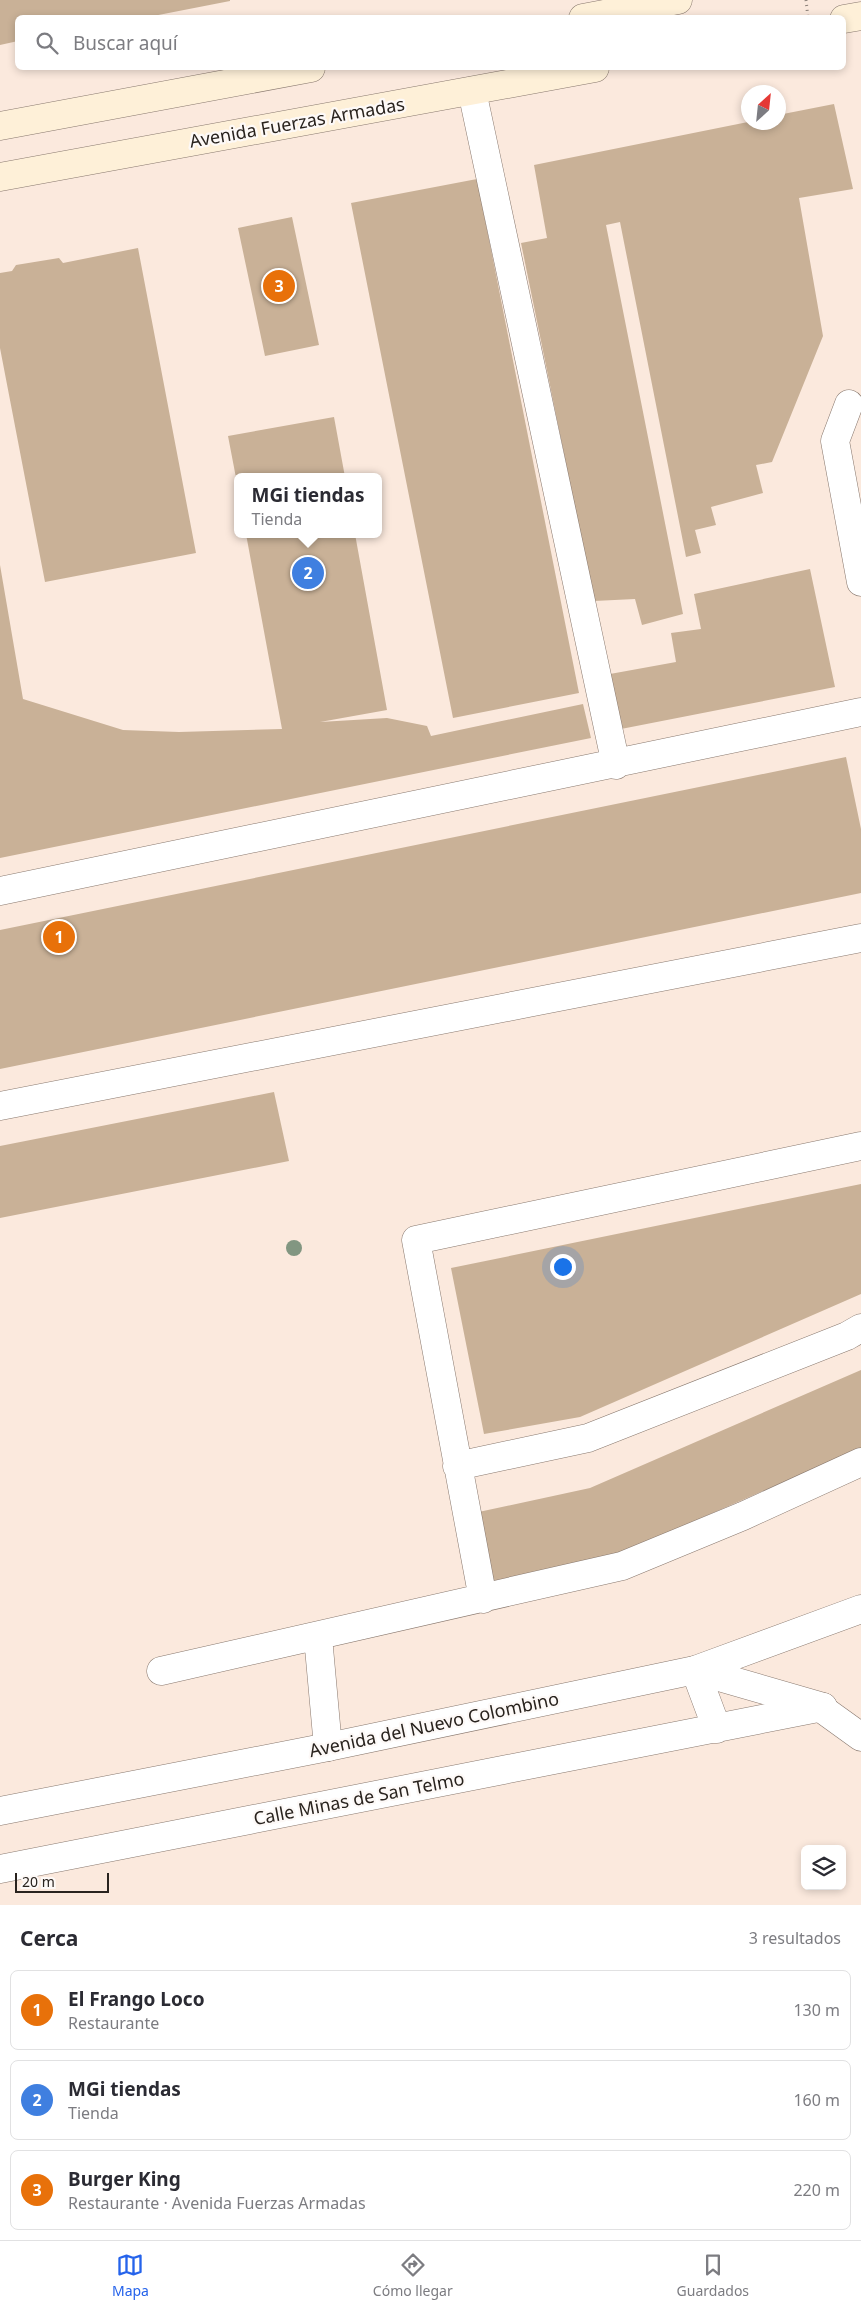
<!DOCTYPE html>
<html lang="es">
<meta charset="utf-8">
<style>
:root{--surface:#fff;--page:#f7f7f7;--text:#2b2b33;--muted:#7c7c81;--line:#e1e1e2;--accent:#2563eb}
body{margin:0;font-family:"Noto Sans",sans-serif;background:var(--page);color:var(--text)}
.controls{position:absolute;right:15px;bottom:15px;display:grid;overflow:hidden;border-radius:8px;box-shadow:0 2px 8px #0003}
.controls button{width:45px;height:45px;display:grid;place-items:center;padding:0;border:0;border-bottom:1px solid var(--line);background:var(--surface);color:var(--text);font:25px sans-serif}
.compass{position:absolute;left:741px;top:85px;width:45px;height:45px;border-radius:50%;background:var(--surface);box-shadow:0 2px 8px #0003;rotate:27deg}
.scale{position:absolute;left:15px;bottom:12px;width:94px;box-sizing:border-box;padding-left:5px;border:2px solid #29231e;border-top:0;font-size:14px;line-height:18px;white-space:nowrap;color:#29231e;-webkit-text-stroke:4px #fdf9f7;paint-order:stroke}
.you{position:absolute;left:562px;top:1266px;width:18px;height:18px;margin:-12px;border:4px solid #fff;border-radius:50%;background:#1a73e8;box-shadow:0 0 0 8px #1a73e833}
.badge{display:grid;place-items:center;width:32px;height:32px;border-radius:50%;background:var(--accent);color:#fff;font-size:16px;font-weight:700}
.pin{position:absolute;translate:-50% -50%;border:2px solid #fff;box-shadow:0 1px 5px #0006}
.popup{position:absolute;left:234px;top:473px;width:148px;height:65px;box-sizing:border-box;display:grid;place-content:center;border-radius:8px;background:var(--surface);filter:drop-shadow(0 1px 4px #0005);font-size:16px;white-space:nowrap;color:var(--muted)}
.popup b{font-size:19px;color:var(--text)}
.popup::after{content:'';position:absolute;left:50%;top:100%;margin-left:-10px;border:10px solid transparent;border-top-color:var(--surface)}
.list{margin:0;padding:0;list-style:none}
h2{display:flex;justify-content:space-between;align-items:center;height:65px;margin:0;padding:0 20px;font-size:21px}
h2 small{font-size:16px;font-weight:400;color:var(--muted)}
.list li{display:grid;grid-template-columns:32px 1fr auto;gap:15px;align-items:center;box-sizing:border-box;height:80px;margin:0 10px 10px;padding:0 10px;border:1px solid var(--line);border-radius:8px}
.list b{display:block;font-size:19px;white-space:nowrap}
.list p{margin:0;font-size:16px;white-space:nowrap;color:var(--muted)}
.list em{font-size:16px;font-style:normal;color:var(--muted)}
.icon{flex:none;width:28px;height:28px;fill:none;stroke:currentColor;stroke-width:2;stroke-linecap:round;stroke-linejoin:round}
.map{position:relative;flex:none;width:861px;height:1905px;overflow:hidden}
.search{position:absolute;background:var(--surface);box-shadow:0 2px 8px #0003;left:15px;right:15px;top:15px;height:55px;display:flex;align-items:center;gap:12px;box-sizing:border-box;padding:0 18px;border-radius:8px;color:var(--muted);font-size:19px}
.sheet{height:335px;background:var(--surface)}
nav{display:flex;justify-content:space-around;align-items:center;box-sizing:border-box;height:70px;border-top:1px solid var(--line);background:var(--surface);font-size:14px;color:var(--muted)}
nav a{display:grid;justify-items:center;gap:2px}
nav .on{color:var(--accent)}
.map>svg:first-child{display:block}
.building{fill:#c9b197}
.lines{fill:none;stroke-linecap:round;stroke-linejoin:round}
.minor-casing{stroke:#88786e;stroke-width:29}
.tertiary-casing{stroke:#88786e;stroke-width:29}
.secondary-casing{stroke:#88786e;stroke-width:29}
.path{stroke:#8a7f77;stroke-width:3;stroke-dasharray:1 4;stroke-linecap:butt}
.minor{stroke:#fff;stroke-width:28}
.tertiary{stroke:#fff;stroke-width:28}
.secondary{stroke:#fef0d8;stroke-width:28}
.tree{fill:#829681}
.labels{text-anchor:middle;stroke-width:4.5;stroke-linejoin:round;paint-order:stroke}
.street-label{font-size:18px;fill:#29231e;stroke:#fdf9f7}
</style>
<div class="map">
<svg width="861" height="1905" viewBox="0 0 861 1905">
<rect width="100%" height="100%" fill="#fbe9dd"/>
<path class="building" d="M 0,0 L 230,0 L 230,1 L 143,18 L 18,18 L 18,41 L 0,45 Z
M 834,104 L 853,189 L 799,198 L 823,336 L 772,462 L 756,465 L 763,493 L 711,507 L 716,525 L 695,530 L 701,553 L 686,557 L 620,222 L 606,225 L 683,614 L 642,625 L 635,599 L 594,601 L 521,243 L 547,238 L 534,165 L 748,122 L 778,122 L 778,115 Z
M 477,179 L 579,693 L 453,718 L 351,203 Z
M 292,217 L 319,345 L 265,356 L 238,228 Z
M 138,248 L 196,553 L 45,582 L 0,348 L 0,273 L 12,271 L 16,265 L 59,258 L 63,263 Z
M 334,417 L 345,477 L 238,477 L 237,483 L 228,436 Z
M 246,534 L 355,534 L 387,710 L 320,722 L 387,718 L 427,726 L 431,736 L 583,704 L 591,738 L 0,858 L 0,565 L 23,699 L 123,730 L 179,732 L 282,729 Z
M 810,569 L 835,687 L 621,729 L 610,674 L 676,662 L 671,633 L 701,629 L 694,594 Z
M 846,757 L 861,829 L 861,893 L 0,1069 L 0,930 Z
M 274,1092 L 289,1161 L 0,1218 L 0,1146 Z
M 861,1184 L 861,1294 L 580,1417 L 484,1434 L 451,1268 Z
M 861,1370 L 861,1448 L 610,1558 L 488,1583 L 474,1513 L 590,1488 Z"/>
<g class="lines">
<defs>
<path id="minor" d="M 472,91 L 616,765
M 849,404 L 835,441 L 861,582
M 0,891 L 861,712
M 0,1106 L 861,938
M 457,1466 L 588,1438 L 847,1336 L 861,1328
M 483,1599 L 416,1240 L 861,1146
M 318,1637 L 328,1747
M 695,1670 L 717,1729
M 161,1671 L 622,1566 L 743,1516 L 861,1462
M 0,1869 L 823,1707"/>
<path id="tertiary" d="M 695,1670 L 823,1707 L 825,1711 L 861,1737
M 0,1811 L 328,1747 L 695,1670 L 861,1609"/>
<path id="secondary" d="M 583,18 L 678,0
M 844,19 L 861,16
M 0,126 L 311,68
M 0,177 L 595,68"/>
</defs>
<use href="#minor" class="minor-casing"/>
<use href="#tertiary" class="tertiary-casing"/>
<use href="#secondary" class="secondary-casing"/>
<path class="path" d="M 806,0 L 808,18"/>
<use href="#minor" class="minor"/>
<use href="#tertiary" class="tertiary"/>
<use href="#secondary" class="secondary"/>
</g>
<circle class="tree" cx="294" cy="1248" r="8"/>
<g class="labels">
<g class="street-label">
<text transform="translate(297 123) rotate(-10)" y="6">Avenida Fuerzas Armadas</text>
<text transform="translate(434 1725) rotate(-12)" y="6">Avenida del Nuevo Colombino</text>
<text transform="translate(359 1799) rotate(-11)" y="6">Calle Minas de San Telmo</text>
</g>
</g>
</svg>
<div class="controls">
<button><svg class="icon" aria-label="layers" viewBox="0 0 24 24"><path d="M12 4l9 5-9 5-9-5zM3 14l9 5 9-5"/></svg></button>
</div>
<svg class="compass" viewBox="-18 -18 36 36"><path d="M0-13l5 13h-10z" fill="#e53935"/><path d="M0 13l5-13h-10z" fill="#7c7c81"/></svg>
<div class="scale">20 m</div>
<div class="you"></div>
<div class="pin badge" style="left:59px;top:937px;background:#e8710a">1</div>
<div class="pin badge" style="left:308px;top:573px;background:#3f7fe0">2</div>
<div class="popup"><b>MGi tiendas</b>Tienda</div>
<div class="pin badge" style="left:279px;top:286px;background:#e8710a">3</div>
<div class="search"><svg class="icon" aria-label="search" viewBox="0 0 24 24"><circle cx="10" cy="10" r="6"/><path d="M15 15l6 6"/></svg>Buscar aquí</div>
</div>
<section class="sheet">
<h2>Cerca<small>3 resultados</small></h2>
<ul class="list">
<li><span class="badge" style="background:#e8710a">1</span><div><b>El Frango Loco</b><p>Restaurante</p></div><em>130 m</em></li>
<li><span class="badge" style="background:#3f7fe0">2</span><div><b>MGi tiendas</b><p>Tienda</p></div><em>160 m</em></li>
<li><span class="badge" style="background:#e8710a">3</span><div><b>Burger King</b><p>Restaurante · Avenida Fuerzas Armadas</p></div><em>220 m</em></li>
</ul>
</section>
<nav>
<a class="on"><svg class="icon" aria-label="map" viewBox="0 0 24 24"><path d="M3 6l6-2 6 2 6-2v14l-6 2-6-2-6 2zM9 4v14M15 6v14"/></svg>Mapa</a>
<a><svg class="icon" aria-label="directions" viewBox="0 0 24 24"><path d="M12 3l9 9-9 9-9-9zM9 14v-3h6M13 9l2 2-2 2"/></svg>Cómo llegar</a>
<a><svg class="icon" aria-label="saved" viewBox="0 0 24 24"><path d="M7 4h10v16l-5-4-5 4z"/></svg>Guardados</a>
</nav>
